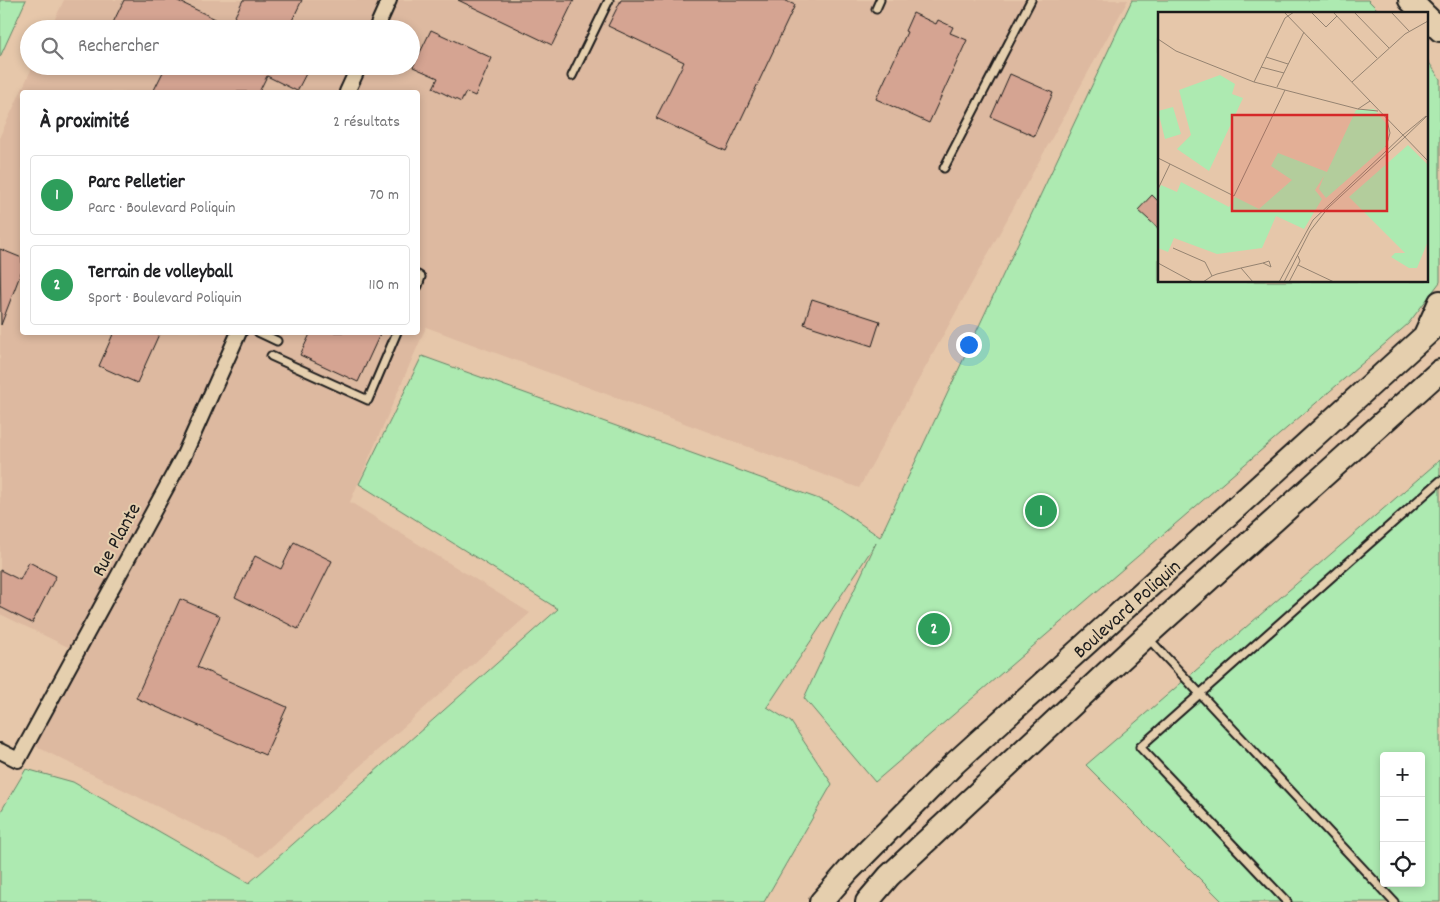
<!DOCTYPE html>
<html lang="fr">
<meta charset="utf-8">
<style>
:root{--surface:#fff;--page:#f2f2f2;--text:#202124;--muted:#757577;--line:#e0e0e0;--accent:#b45309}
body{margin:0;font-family:Dekko,sans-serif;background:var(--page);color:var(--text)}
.controls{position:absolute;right:15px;bottom:15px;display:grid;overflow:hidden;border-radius:5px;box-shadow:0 2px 8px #0003}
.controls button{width:45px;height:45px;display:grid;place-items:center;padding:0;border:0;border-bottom:1px solid var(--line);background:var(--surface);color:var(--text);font:25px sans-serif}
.you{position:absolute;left:968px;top:344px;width:18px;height:18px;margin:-12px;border:4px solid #fff;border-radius:50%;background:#1a73e8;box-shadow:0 0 0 8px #1a73e833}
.badge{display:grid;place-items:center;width:32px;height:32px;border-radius:50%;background:var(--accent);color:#fff;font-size:16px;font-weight:700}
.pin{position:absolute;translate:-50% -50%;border:2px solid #fff;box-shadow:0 1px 5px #0006}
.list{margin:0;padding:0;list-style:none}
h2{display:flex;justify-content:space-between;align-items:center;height:65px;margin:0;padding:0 20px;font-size:21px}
h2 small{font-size:16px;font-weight:400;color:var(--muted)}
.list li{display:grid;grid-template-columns:32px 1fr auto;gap:15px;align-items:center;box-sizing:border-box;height:80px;margin:0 10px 10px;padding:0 10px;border:1px solid var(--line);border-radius:5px}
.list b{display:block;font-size:19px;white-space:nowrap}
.list p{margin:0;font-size:16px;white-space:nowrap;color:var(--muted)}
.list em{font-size:16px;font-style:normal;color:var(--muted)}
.icon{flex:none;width:28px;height:28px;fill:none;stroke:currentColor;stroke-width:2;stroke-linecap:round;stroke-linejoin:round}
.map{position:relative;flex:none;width:1440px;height:902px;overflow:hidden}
.search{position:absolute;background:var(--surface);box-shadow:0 2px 8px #0003;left:20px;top:20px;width:400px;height:55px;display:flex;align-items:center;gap:12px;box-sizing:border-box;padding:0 18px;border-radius:28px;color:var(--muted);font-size:19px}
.panel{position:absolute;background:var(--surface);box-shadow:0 2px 8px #0003;left:20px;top:90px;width:400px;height:245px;border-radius:5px}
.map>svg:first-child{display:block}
.built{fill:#ddb9a0;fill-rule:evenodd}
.green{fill:#adeab1;stroke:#648366;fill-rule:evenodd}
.building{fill:#d5a492;stroke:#1c1c1c}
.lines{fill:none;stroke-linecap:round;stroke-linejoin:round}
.lane-casing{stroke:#1c1c1c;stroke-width:11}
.street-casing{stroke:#1c1c1c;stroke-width:18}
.primary-casing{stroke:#1c1c1c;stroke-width:26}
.lane{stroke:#e5cfae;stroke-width:7}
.street{stroke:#e5cfae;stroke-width:14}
.primary{stroke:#e5cfae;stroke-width:22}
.labels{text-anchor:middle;stroke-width:4;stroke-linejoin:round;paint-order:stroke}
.street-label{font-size:20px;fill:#1c1c1c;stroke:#e5cfae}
.inset-road{fill:none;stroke:#958371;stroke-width:1}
.view{fill:#d62828;fill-opacity:0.15;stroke:#d62828;stroke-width:2.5}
.inset-edge{fill:none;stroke:#1c1c1c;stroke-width:2.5}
</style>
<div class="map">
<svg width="1440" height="902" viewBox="0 0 1440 902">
<rect width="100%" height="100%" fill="#e6c7aa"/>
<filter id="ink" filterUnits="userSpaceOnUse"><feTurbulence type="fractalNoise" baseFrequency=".02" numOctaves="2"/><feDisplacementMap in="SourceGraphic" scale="10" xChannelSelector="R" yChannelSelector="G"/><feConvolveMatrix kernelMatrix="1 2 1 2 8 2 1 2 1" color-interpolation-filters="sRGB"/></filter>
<g filter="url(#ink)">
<path class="built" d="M 64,0 L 1128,0 L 859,488 L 426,327 L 350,502 L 530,613 L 259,857 L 23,740 L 70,648 L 0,614 L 0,136 L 33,66 L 411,66 L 411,29 L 50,29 ZM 22,92 L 418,92 L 418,332 L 22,332 Z"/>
<path class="green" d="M 0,0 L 26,0 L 0,57 Z
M 1132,0 L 1368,0 L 1382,14 L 1159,14 L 1159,281 L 1426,281 L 1426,58 L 1440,79 L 1440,282 L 1408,324 L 875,782 L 804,698 L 876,543 L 767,707 L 791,722 L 832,784 L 764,902 L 0,902 L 0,813 L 26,769 L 73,782 L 249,883 L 558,609 L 359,484 L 422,356 L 830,503 L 880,537 Z
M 1440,460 L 1440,902 L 1223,902 L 1086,765 ZM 1384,756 L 1421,756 L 1421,883 L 1384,883 Z"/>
<path class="building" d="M 124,0 L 176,0 L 230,26 L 243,0 L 302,0 L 288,29 L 110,29 Z
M 458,0 L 574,0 L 552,45 Z
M 621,0 L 784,0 L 795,5 L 726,151 L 656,118 L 684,62 L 608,26 Z
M 913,13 L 936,24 L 938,20 L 953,27 L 950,33 L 967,40 L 929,123 L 876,99 L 907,32 L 905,31 Z
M 431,30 L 492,58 L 475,96 L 466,92 L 461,102 L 433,88 L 438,78 L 413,67 Z
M 166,66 L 310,66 L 297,91 L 267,76 L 259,92 L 153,92 Z
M 1010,74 L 1053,93 L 1034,136 L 991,117 Z
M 1152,195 L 1159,202 L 1159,229 L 1138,210 Z
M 0,249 L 22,258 L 22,270 L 1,325 Z
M 812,299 L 880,321 L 872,346 L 804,324 Z
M 114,332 L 160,332 L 137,383 L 99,366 Z
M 311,332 L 381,332 L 358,382 L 300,355 Z
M 294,542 L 332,561 L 298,629 L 235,597 L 255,556 L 281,569 Z
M 29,562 L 56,576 L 32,623 L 0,607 L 0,570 L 20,580 Z
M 180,599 L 220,616 L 197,667 L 287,707 L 265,755 L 136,698 Z"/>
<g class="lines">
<defs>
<path id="lane" d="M 876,9 L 880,0
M 572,76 L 609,0
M 944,168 L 1031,0
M 418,275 L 421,277 L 418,286
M 258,332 L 277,341
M 271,356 L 368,400 L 397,332
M 1149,639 L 1394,902
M 1287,902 L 1140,747 L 1440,481"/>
<path id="street" d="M 376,29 L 389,0
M 347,92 L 359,66
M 0,751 L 18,760 L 184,455 L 239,332"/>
<path id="primary" d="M 1410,0 L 1424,14
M 1426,16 L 1440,30
M 1425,335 L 1440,302
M 821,902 L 849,870 L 955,763 L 1440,322
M 867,902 L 889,876 L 1146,636 L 1440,371"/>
</defs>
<use href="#lane" class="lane-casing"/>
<use href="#street" class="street-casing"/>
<use href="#primary" class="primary-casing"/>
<use href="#lane" class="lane"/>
<use href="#street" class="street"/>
<use href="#primary" class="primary"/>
</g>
</g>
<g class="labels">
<g class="street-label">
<text transform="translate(115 539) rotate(-61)" y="7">Rue Plante</text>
<text transform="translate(1126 608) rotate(-42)" y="7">Boulevard Poliquin</text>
</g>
</g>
<g transform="translate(1158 12)">
<rect width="270" height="270" fill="#e6c7aa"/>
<path d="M 62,63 L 77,72 L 74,82 L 85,86 L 51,159 L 19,137 L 33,123 L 21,78 ZM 15,95 L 23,122 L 7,127 L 0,99 ZM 216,97 L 231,115 L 229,133 L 168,186 L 161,177 L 166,164 L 157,178 L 164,187 L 146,217 L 118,204 L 104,236 L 59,242 L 16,226 L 10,240 L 0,236 L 0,179 L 3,173 L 19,180 L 23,170 L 71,195 L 77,185 L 101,197 L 134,168 L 113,154 L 120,141 L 169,160 L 198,98 ZM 250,133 L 270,153 L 270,229 L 259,256 L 251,256 L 233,245 L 237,241 L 247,241 L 191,185 Z" fill="#adeab1"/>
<path class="inset-road" d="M 126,0 L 270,149M 153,0 L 168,15 L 179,4M 175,0 L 219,46M 196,0 L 231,36M 233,0 L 251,19M 0,27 L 18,39 L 96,70 L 200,97 L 212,89M 108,45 L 130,52M 103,55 L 126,61M 96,70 L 127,6 L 136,0M 194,70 L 247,22 L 270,9M 119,75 L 146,20M 200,97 L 220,99M 245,123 L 268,104M 247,125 L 270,103M 228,135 L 232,121 L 229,108M 0,146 L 76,184 L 127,78M 0,177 L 12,152M 15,236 L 47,250 L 54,264M 0,251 L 35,270M 140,253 L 176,270M 83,256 L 95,270M 45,270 L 54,264 L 59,262 L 83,256 L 105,251 L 111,249 L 113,255 L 105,251M 121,270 L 155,208 L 245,123M 126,270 L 152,219 L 170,196 L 247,125M 131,270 L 142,249 L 140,244"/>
<path class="view" d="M 74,103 L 229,103 L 229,199 L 74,199 Z"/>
<rect width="270" height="270" class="inset-edge"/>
</g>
</svg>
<div class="controls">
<button>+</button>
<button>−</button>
<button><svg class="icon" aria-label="locate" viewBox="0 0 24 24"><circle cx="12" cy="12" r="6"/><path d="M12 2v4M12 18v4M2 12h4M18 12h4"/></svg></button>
</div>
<div class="you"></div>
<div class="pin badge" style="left:1041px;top:511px;background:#2e9e5b">1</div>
<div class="pin badge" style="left:934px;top:629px;background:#2e9e5b">2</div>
<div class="search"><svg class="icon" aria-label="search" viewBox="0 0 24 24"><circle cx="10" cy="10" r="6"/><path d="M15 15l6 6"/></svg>Rechercher</div>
<section class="panel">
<h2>À proximité<small>2 résultats</small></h2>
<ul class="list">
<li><span class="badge" style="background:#2e9e5b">1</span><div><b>Parc Pelletier</b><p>Parc · Boulevard Poliquin</p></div><em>70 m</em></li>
<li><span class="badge" style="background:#2e9e5b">2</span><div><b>Terrain de volleyball</b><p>Sport · Boulevard Poliquin</p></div><em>110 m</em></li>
</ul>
</section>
</div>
